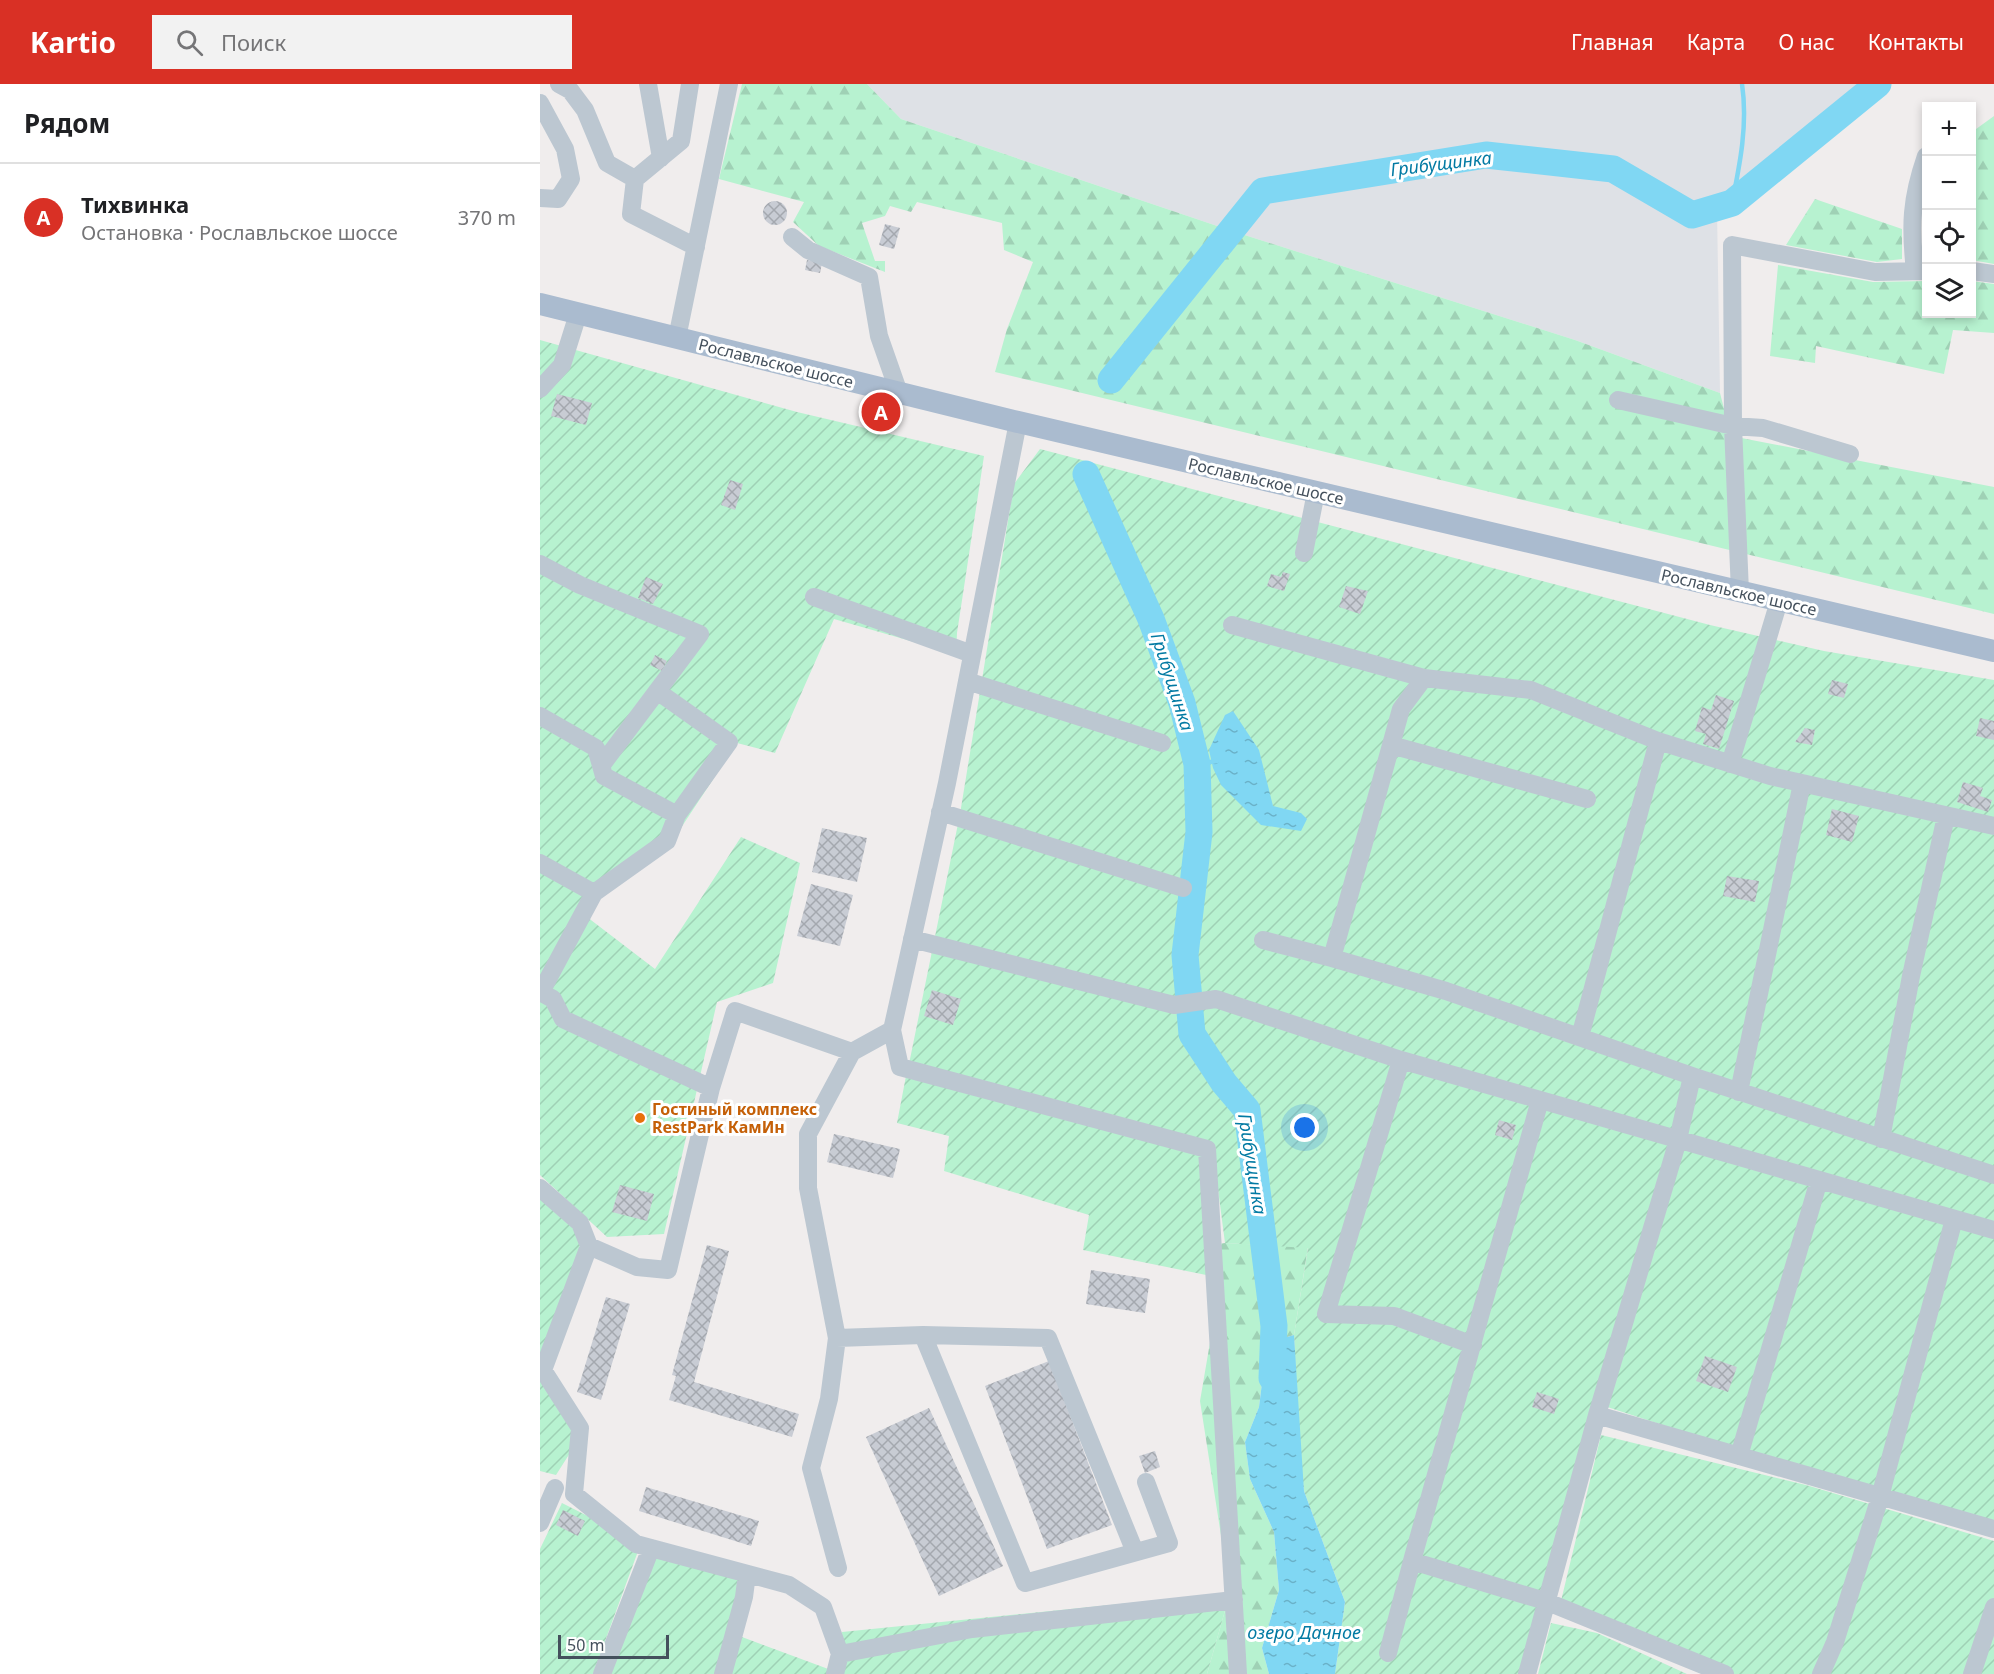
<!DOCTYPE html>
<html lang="ru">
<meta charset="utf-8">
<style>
:root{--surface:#fff;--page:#f2f2f2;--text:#202124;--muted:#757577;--line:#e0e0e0;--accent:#d93025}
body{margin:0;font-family:"Noto Sans",sans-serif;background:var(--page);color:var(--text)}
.controls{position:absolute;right:18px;top:18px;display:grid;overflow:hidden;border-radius:0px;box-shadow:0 3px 9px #0003}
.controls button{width:54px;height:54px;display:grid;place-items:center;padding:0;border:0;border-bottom:2px solid var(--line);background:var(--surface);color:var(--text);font:30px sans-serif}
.scale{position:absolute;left:18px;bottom:15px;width:111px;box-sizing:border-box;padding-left:6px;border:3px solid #44505c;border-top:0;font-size:16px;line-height:21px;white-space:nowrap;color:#44505c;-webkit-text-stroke:4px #fff;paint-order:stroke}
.you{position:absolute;left:765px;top:1044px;width:21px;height:21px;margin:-15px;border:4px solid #fff;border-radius:50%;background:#1a73e8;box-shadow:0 0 0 9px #1a73e833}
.badge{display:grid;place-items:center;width:39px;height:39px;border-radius:50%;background:var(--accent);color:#fff;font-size:20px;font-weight:700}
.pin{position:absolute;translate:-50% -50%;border:3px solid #fff;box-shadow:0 2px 6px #0006}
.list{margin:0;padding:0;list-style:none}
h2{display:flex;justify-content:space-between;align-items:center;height:78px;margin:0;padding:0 24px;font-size:26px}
h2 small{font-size:20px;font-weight:400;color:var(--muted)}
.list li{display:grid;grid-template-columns:39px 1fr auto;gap:18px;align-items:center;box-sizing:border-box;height:108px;padding:0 24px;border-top:2px solid var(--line)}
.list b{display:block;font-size:22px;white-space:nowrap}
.list p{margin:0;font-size:20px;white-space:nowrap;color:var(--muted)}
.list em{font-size:20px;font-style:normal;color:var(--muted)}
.icon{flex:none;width:33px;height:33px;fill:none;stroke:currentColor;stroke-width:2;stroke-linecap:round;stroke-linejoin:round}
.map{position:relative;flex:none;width:1454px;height:1590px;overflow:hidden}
header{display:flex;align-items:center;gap:36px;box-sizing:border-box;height:84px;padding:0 30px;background:var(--accent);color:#fff}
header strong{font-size:28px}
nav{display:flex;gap:33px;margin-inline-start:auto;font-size:21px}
.search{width:420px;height:54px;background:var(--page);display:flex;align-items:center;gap:15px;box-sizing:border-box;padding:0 21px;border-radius:0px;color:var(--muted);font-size:22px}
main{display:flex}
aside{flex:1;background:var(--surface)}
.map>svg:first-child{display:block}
.airport{fill:#dee1e6}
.forest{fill:url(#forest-firs)}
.garden{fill:url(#garden-furrows)}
.water{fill:url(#water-ripples)}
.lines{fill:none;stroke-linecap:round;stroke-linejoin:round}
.stream{stroke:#80d7f3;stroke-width:4.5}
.river{stroke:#80d7f3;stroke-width:27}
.building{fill:url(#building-cross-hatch)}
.minor{stroke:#bcc7d1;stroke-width:18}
.major{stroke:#aabbcf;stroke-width:22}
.food-dot{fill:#e8710a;stroke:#fff;stroke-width:2}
.labels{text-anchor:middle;stroke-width:6;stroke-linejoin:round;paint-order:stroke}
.street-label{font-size:16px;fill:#44505c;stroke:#fff}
.food-label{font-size:16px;font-weight:bold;fill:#c56008;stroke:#fff;text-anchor:start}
.water-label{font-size:18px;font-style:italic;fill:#027aa3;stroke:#fff}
</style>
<header>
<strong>Kartio</strong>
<div class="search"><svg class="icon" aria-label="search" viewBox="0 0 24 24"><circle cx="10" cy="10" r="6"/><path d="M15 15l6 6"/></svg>Поиск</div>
<nav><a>Главная</a><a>Карта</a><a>О нас</a><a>Контакты</a></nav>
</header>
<main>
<aside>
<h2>Рядом<small></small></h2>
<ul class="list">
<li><span class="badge">A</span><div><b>Тихвинка</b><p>Остановка · Рославльское шоссе</p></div><em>370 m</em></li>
</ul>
</aside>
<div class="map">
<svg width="1454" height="1590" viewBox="0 0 1454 1590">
<defs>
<pattern id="forest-firs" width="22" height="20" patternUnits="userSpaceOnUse" patternTransform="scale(1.5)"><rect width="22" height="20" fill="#b7f2d0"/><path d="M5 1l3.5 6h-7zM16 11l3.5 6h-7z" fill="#9fd1b5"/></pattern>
<pattern id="garden-furrows" width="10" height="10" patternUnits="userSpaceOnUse" patternTransform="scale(1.5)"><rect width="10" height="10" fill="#b7f2d0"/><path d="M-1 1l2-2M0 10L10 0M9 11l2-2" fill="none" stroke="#9fd1b5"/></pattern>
<pattern id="water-ripples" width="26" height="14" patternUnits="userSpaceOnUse" patternTransform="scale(1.5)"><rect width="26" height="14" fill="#80d7f3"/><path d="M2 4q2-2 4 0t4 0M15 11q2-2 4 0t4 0" fill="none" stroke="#6ab1c8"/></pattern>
<pattern id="building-cross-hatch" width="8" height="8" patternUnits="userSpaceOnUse" patternTransform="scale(1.5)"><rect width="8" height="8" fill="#c8ccd4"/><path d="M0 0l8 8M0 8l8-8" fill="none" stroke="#a4a8af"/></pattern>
</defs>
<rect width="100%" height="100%" fill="#f0eded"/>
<path class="airport" d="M 327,0 L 1324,0 L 1177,126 L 1180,309 L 1035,256 L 692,147 L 361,35 Z"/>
<path class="forest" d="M 202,0 L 327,0 L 361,35 L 692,147 L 1035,256 L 1180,309 L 1191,352 L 1454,403 L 1454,530 L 455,288 L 467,245 L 493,178 L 464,166 L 462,139 L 377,118 L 371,128 L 350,122 L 345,132 L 322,139 L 335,177 L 345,177 L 345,188 L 279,162 L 253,138 L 264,118 L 179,95 Z
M 1454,32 L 1454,180 L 1432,176 L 1432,48 Z
M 1275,115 L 1362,145 L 1362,175 L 1337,178 L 1246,161 Z
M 1238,181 L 1333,198 L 1386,197 L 1386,230 L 1432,230 L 1432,197 L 1454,200 L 1454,249 L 1413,246 L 1404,290 L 1276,262 L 1275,279 L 1230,272 Z
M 685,1159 L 768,1163 L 754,1251 L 727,1259 L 719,1323 L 705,1358 L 710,1395 L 734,1448 L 739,1506 L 722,1564 L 729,1590 L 667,1590 L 690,1509 L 660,1317 L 681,1194 L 678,1160 Z"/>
<path class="garden" d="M 0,256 L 257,328 L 444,372 L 417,549 L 416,570 L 294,535 L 235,669 L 197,659 L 131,759 L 54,817 L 47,833 L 115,885 L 201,753 L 260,779 L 233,899 L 177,918 L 124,1150 L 67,1153 L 0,1091 Z
M 500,365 L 1170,541 L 1284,567 L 1454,596 L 1454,1438 L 1190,1363 L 1055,1319 L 987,1590 L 795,1590 L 805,1518 L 764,1407 L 759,1365 L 754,1251 L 768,1164 L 685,1159 L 672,1059 L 369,980 L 420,730 L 474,400 Z
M 366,992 L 663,1069 L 681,1194 L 543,1166 L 549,1131 L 404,1087 L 409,1052 L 357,1039 Z
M 0,1114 L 43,1153 L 0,1280 Z
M 0,1297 L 44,1347 L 16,1391 L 0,1387 Z
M 1061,1351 L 1266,1401 L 1454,1457 L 1454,1590 L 1187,1590 L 1021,1517 Z
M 22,1419 L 101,1459 L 53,1590 L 0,1590 L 0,1465 Z
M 114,1463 L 206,1493 L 176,1590 L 63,1590 Z
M 690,1509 L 667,1590 L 303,1590 L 302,1548 Z
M 1011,1539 L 1057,1549 L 1147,1590 L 998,1590 Z
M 202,1553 L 291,1586 L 290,1590 L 185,1590 Z"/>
<path class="water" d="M 693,627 L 719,666 L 733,722 L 761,729 L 767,735 L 761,747 L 721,741 L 681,701 L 673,684 L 669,666 L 685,631 Z
M 754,1251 L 764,1407 L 805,1518 L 795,1590 L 729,1590 L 722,1564 L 739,1506 L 734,1448 L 710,1395 L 705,1358 L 719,1323 L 727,1259 Z"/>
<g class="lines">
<path class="stream" d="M 1192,119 C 1200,80 1208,40 1202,0
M 657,680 L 677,677"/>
<path class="river" d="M 571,296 L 723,107 L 946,71 L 1073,85 L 1152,131 L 1192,119 L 1338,0
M 546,390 L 611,535 L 642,619 L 657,680 L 659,748 L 645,871 L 652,950 L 684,999 L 707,1026 L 734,1242 L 732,1294"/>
</g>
<path class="building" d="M223 129a12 12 0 1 1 24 0a12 12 0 1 1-24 0Z
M 345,140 L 360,144 L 354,165 L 339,161 Z
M 267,176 L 282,179 L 280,189 L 265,186 Z
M 17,310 L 52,319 L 46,341 L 11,332 Z
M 190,396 L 203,400 L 195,426 L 181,421 Z
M 743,488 L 750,490 L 744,507 L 727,502 L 731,490 L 741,493 Z
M 106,493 L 123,500 L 113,520 L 98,514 Z
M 806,502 L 828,507 L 820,530 L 799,523 Z
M 115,571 L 127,577 L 122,587 L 110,581 Z
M 1292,596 L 1308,600 L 1304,614 L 1288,610 Z
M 1176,611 L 1194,617 L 1179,665 L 1163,660 L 1166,650 L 1155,647 L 1162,623 L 1171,626 Z
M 1440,634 L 1454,637 L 1454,656 L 1436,652 Z
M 1265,644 L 1275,646 L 1272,661 L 1255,658 Z
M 1423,698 L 1443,704 L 1440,712 L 1452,716 L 1448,728 L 1417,718 Z
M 1292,725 L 1319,732 L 1312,758 L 1286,751 Z
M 282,744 L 327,754 L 317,798 L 272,788 Z
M 1187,792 L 1219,797 L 1215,818 L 1183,812 Z
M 271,800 L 313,811 L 300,862 L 257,852 Z
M 392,906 L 421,915 L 413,941 L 384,932 Z
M 959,1036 L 976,1041 L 972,1056 L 955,1051 Z
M 294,1050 L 360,1065 L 353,1094 L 287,1078 Z
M 80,1101 L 114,1110 L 107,1137 L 72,1128 Z
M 167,1161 L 189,1167 L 154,1298 L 259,1330 L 252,1353 L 129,1316 L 136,1292 L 132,1291 Z
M 551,1186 L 610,1195 L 605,1229 L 546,1220 Z
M 66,1213 L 90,1220 L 61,1316 L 37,1308 Z
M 1165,1272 L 1197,1283 L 1188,1308 L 1156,1297 Z
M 509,1277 L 572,1441 L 507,1465 L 445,1302 Z
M 997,1308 L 1019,1315 L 1014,1330 L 992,1323 Z
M 389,1324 L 463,1482 L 399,1512 L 326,1353 Z
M 615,1367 L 620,1383 L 605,1389 L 599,1372 Z
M 106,1403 L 219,1437 L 211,1462 L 99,1427 Z
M 23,1426 L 45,1437 L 38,1452 L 16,1441 Z"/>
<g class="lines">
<path class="minor" d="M 19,0 L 30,6 L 45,26 L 67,79 L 95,95
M 108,0 L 121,74
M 150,0 L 141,57 L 95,95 L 91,130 L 156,163
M 0,19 L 25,65 L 31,95 L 18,115 L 0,114
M 252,153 L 268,166 L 329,193 L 339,252 L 359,309
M 1375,187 C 1370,142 1371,115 1386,72
M 1432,187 L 1454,190
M 137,254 L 189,0
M 0,305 L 22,281 L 38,230
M 1078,316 L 1193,342 L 1223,344 L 1310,370
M 764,469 L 776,408
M 0,480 L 40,501 L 160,550 L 61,682
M 1200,508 L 1193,342 L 1192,161 L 1335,188 L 1386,187
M 274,513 L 432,570
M 692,541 L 884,594
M 427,597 L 622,659
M 117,607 L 189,658 L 137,731
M 0,632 L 56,664 L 64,692 L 137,731 L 127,757 L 54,809 L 0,779
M 1118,657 L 1230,692 L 1454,742
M 851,661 L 1047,715
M 1190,680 L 1239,517
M 400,728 L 643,804
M 372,855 L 634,921 L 676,915 L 861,976 L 1454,1146
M 723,856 L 792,874
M 0,908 L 13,915 L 23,935 L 171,1004
M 1,908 L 54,809
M 352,946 L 360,983 L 667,1065 L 698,1590
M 861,976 L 786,1230 L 854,1232 L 933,1261
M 1152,992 L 1454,1091
M 1199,1008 L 1262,699
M 1000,1016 L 872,1477 L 1005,1517 L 1185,1590
M 1341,1055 L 1371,892 L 1406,732
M 0,1104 L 40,1139 L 49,1162
M 297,1254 L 383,1251
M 1057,1331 L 1454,1445
M 1199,1372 L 1279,1096
M 0,1439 L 15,1404
M 595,1468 L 508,1254 L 383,1251 L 485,1499 L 629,1459 L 606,1398
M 298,1484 L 271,1384 L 289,1315 L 297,1254 L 268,1104 L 268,1050 L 312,968 L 352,946 L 407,699 L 478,338
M 848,1569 L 872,1477
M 300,1570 L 432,1545 L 694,1516
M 62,1590 L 111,1464
M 183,1590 L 204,1513 L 207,1490
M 295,1590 L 300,1570 L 283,1523 L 249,1501 L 96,1460 L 34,1410 L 40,1344 L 3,1286 L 49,1162 L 97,1183 L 128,1186 L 171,1004 L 195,927 L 312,968
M 987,1590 L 1057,1331 L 1138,1056 L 1152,992 L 906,907 L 792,874 L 861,625 L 884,594 L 991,606 L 1118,657 L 1040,953
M 1281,1590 L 1295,1558 L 1340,1413 L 1414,1135
M 1432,1590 L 1454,1523"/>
<path class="major" d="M 0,220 L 478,338 L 1454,567"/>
</g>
<circle class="food-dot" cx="100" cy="1034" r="6"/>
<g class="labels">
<g class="street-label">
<text transform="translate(236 279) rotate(14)" y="6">Рославльское шоссе</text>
<text transform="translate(726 397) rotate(13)" y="6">Рославльское шоссе</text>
<text transform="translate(1199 508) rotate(13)" y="6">Рославльское шоссе</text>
</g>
<g class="food-label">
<text x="112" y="1031">Гостиный комплекс<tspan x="112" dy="18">RestPark КамИн</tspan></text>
</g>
<g class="water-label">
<text transform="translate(901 80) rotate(-7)" y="6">Грибущинка</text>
<text transform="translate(632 598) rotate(72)" y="6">Грибущинка</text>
<text transform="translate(712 1080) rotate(81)" y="6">Грибущинка</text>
<text x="764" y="1555">озеро Дачное</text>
</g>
</g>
</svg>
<div class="controls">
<button>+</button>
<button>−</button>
<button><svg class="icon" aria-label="locate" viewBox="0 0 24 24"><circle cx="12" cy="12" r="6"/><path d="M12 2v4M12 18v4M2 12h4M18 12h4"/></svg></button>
<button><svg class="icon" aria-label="layers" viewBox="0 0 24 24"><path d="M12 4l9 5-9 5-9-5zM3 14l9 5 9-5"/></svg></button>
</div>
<div class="scale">50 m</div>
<div class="you"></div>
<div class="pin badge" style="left:341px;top:328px">A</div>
</div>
</main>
